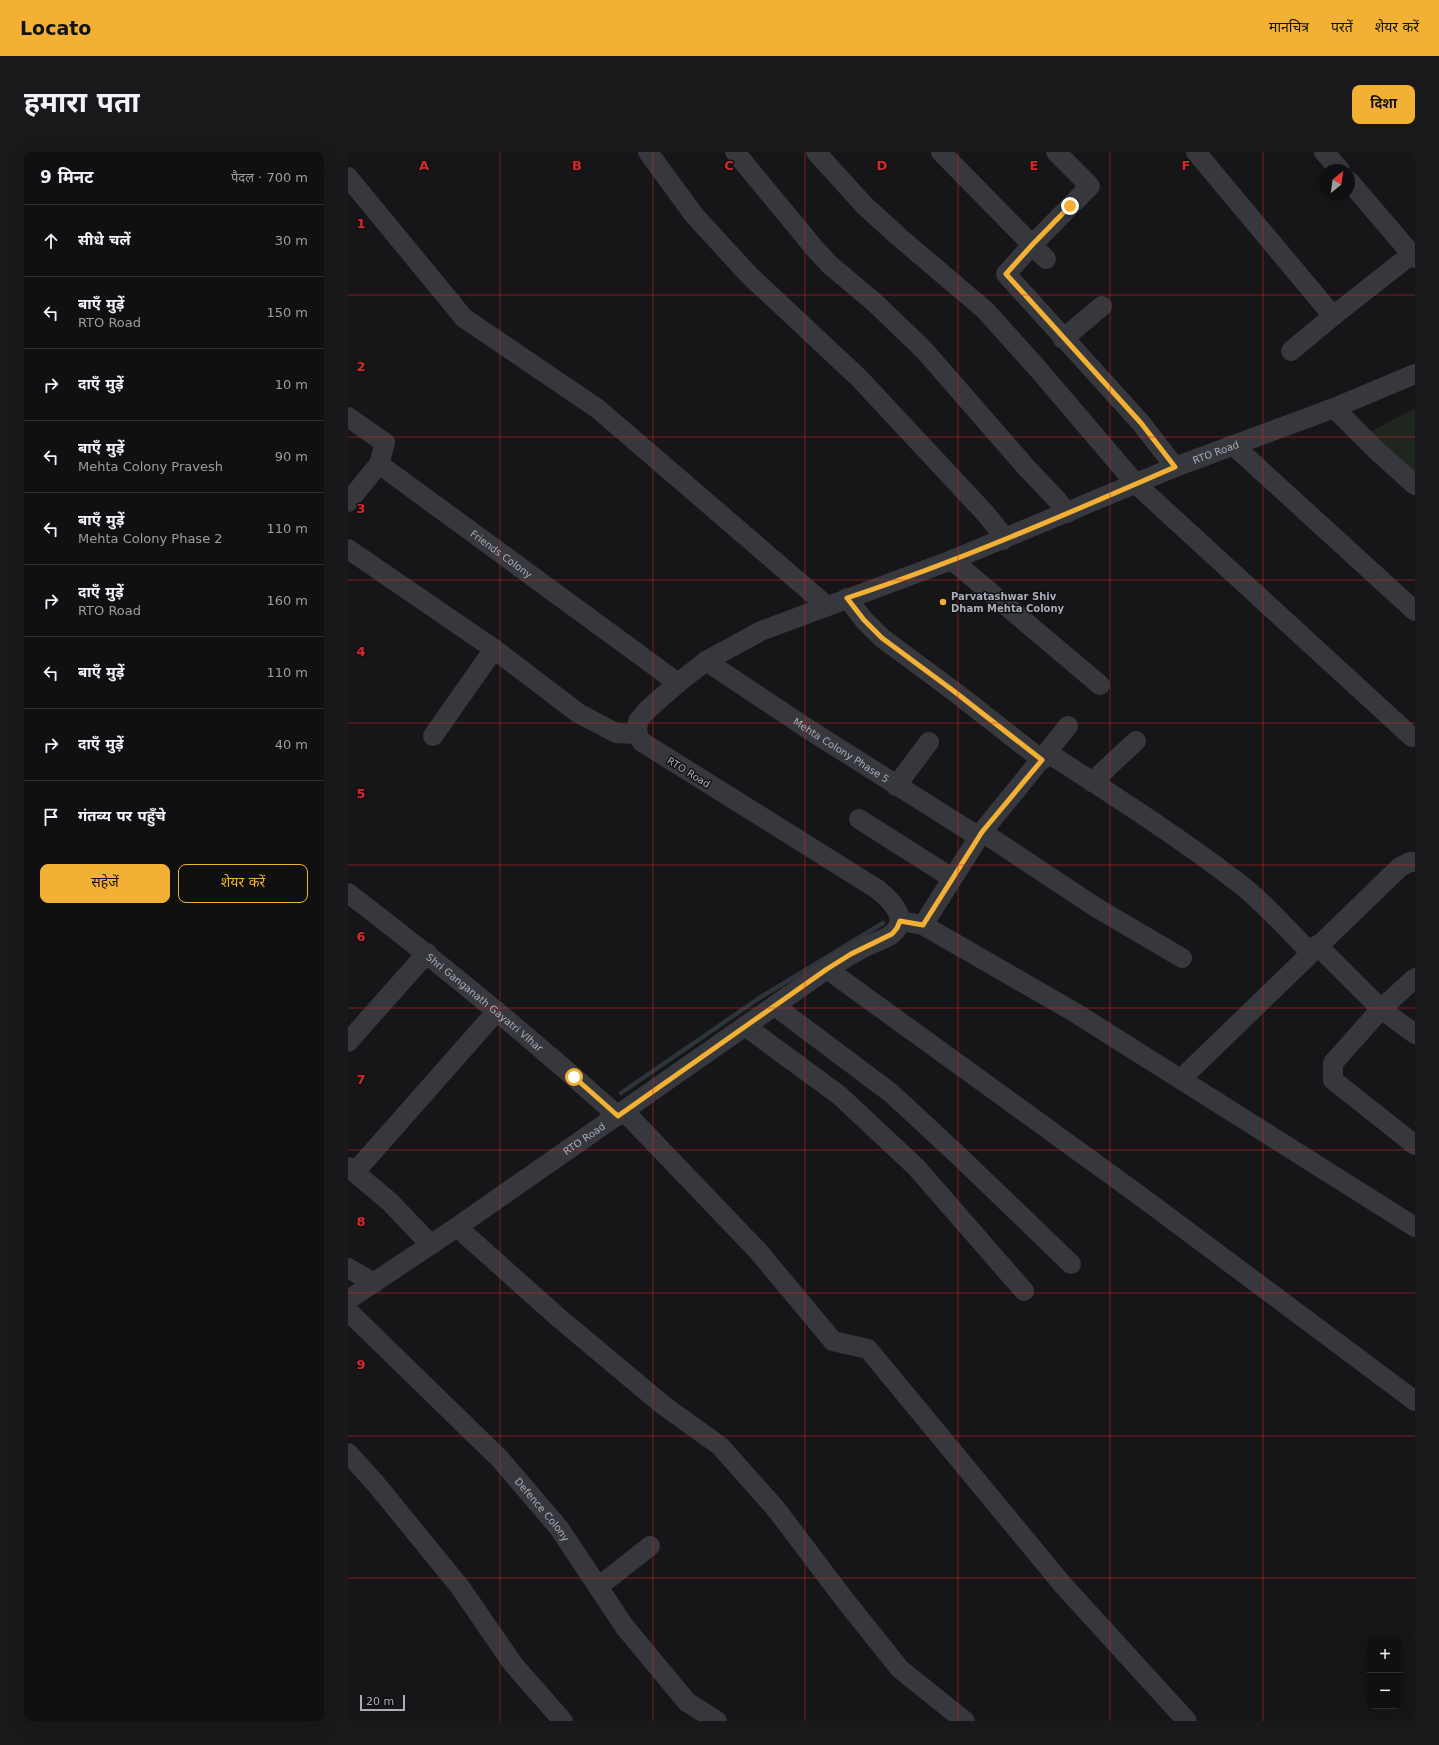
<!DOCTYPE html>
<html lang="hi">
<meta charset="utf-8">
<style>
:root{--surface:#101012;--page:#19191b;--text:#f1f3f6;--muted:#9c9d9f;--line:#303032;--accent:#f2b134}
body{margin:0;font-family:"DejaVu Sans","Noto Sans Devanagari",sans-serif;background:var(--page);color:var(--text)}
.controls{position:absolute;right:12px;bottom:12px;display:grid;overflow:hidden;border-radius:8px;box-shadow:0 4px 16px #0002}
.controls button{width:36px;height:36px;display:grid;place-items:center;padding:0;border:0;border-bottom:1px solid var(--line);background:var(--surface);color:var(--text);font:20px sans-serif}
.compass{position:absolute;left:971px;top:12px;width:36px;height:36px;border-radius:50%;background:var(--surface);box-shadow:0 4px 16px #0002;rotate:29deg}
.scale{position:absolute;left:12px;bottom:10px;width:45px;box-sizing:border-box;padding-left:4px;border:2px solid #a8adb8;border-top:0;font-size:11px;line-height:14px;white-space:nowrap;color:#a8adb8;-webkit-text-stroke:3px #111113;paint-order:stroke}
.stop{position:absolute;width:12px;height:12px;margin:-9px;border:3px solid #f2b134;border-radius:50%;background:#fff}
.stop.end{background:#f2b134;border-color:#fff;box-shadow:0 1px 4px #0008}
.list{margin:0;padding:0;list-style:none}
h2{display:flex;justify-content:space-between;align-items:center;height:52px;margin:0;padding:0 16px;font-size:17px}
h2 small{font-size:13px;font-weight:400;color:var(--muted)}
.list li{display:grid;grid-template-columns:26px 1fr auto;gap:12px;align-items:center;box-sizing:border-box;height:72px;padding:0 16px;border-top:1px solid var(--line)}
.list b{display:block;font-size:15px;white-space:nowrap}
.list p{margin:0;font-size:13px;white-space:nowrap;color:var(--muted)}
.list em{font-size:13px;font-style:normal;color:var(--muted)}
.actions{display:flex;gap:8px;padding:12px 16px}
.actions a{flex:1;padding:9px 0;border:1px solid var(--accent);border-radius:8px;text-align:center;font-size:14px;color:var(--accent)}
.actions .main{background:var(--accent);color:#111}
.icon{flex:none;width:22px;height:22px;fill:none;stroke:currentColor;stroke-width:2;stroke-linecap:round;stroke-linejoin:round}
.map{position:relative;flex:none;width:1067px;height:1569px;overflow:hidden;border-radius:8px}
header{display:flex;align-items:center;gap:24px;box-sizing:border-box;height:56px;padding:0 20px;background:var(--accent);color:#111}
header strong{font-size:19px}
nav{display:flex;gap:22px;margin-inline-start:auto;font-size:14px}
.intro{display:flex;align-items:center;justify-content:space-between;box-sizing:border-box;height:96px;padding:0 24px}
h1{margin:0;font-size:28px}
.button{padding:10px 18px;border-radius:8px;background:var(--accent);color:#111;font-size:14px;font-weight:700}
main{display:flex;gap:24px;padding:0 24px}
aside{flex:1;background:var(--surface);border-radius:8px;box-shadow:0 4px 16px #0002}
.map>svg:first-child{display:block}
.green{fill:#1e261f}
.lines{fill:none;stroke-linecap:round;stroke-linejoin:round}
.stream{stroke:#2c353c;stroke-width:4.5}
.minor{stroke:#37383d;stroke-width:20}
.route{stroke:#f2b134;stroke-width:5}
.grid{fill:none;stroke:#d62828;stroke-width:1;stroke-opacity:0.55}
.poi-dot{fill:#f2b134;stroke:#111113;stroke-width:1.5}
.labels{text-anchor:middle;stroke-width:3;stroke-linejoin:round;paint-order:stroke}
.street-label{font-size:10px;fill:#a8adb8;stroke:#111113}
.poi-label{font-size:10px;font-weight:bold;fill:#a8adb8;stroke:#111113;text-anchor:start}
.grid-label{font-size:13px;text-anchor:middle;font-weight:bold;fill:#d62828;stroke:#111113;stroke-width:3;stroke-linejoin:round;paint-order:stroke}
</style>
<header>
<strong>Locato</strong>
<nav><a>मानचित्र</a><a>परतें</a><a>शेयर करें</a></nav>
</header>
<div class="intro"><h1>हमारा पता</h1><a class="button">दिशा</a></div>
<main>
<aside>
<h2>9 मिनट<small>पैदल · 700 m</small></h2>
<ul class="list">
<li><svg class="icon" aria-label="ahead" viewBox="0 0 24 24"><path d="M12 20V5M6 11l6-6 6 6"/></svg><div><b>सीधे चलें</b></div><em>30 m</em></li>
<li><svg class="icon" aria-label="left" viewBox="0 0 24 24"><path d="M17 20v-9H6M10 6l-5 5 5 5"/></svg><div><b>बाएँ मुड़ें</b><p>RTO Road</p></div><em>150 m</em></li>
<li><svg class="icon" aria-label="right" viewBox="0 0 24 24"><path d="M7 20v-9h11M14 6l5 5-5 5"/></svg><div><b>दाएँ मुड़ें</b></div><em>10 m</em></li>
<li><svg class="icon" aria-label="left" viewBox="0 0 24 24"><path d="M17 20v-9H6M10 6l-5 5 5 5"/></svg><div><b>बाएँ मुड़ें</b><p>Mehta Colony Pravesh</p></div><em>90 m</em></li>
<li><svg class="icon" aria-label="left" viewBox="0 0 24 24"><path d="M17 20v-9H6M10 6l-5 5 5 5"/></svg><div><b>बाएँ मुड़ें</b><p>Mehta Colony Phase 2</p></div><em>110 m</em></li>
<li><svg class="icon" aria-label="right" viewBox="0 0 24 24"><path d="M7 20v-9h11M14 6l5 5-5 5"/></svg><div><b>दाएँ मुड़ें</b><p>RTO Road</p></div><em>160 m</em></li>
<li><svg class="icon" aria-label="left" viewBox="0 0 24 24"><path d="M17 20v-9H6M10 6l-5 5 5 5"/></svg><div><b>बाएँ मुड़ें</b></div><em>110 m</em></li>
<li><svg class="icon" aria-label="right" viewBox="0 0 24 24"><path d="M7 20v-9h11M14 6l5 5-5 5"/></svg><div><b>दाएँ मुड़ें</b></div><em>40 m</em></li>
<li><svg class="icon" aria-label="arrive" viewBox="0 0 24 24"><path d="M6 21V4h12l-3 4 3 4H6"/></svg><div><b>गंतव्य पर पहुँचे</b></div></li>
</ul>
<div class="actions"><a class="main">सहेजें</a><a>शेयर करें</a></div>
</aside>
<div class="map">
<svg width="1067" height="1569" viewBox="0 0 1067 1569">
<rect width="100%" height="100%" fill="#161618"/>
<path class="green" d="M 1067,256 L 1067,323 L 1020,281 Z"/>
<g class="lines">
<path class="stream" d="M 273,941 L 413,845 L 535,771"/>
<g class="minor">
<path d="M 300,0 L 346,63 L 401,123 L 511,226 L 637,361 L 650,377 L 655,388"/>
<path d="M 387,0 L 468,98 L 482,113 L 526,150 L 576,198 L 677,314 L 709,348 L 719,361"/>
<path d="M 468,0 L 516,53 L 551,85 L 637,158 L 690,217 L 788,332 L 1064,585"/>
<path d="M 593,0 L 698,107"/>
<path d="M 708,0 L 742,34 L 684,93 L 658,122 L 793,271 L 827,315"/>
<path d="M 848,0 L 985,164"/>
<path d="M 976,0 L 992,18"/>
<path d="M 0,25 L 116,166 L 250,257 L 479,454"/>
<path d="M 1001,29 L 1067,106"/>
<path d="M 715,187 L 754,154"/>
<path d="M 943,199 L 985,164 L 1064,102"/>
<path d="M 986,256 L 1027,297 L 1067,333"/>
<path id="s1" d="M 0,265 L 37,291 L 31,312 L 330,531"/>
<path d="M 885,293 L 1067,459"/>
<path d="M 0,350 L 31,312"/>
<path d="M 0,397 L 146,497 L 230,561 L 268,581 L 289,582"/>
<path d="M 604,408 L 752,533"/>
<path d="M 499,446 L 516,468 L 534,486 L 607,540 L 694,608"/>
<path id="s2" d="M 358,509 L 460,577 L 631,685"/>
<path d="M 85,584 L 146,497"/>
<path d="M 700,601 C 763,642 828,683 888,729 C 915,749 938,776 962,800"/>
<path d="M 744,630 L 788,589"/>
<path d="M 548,634 L 581,590"/>
<path d="M 511,667 L 604,726"/>
<path d="M 634,680 L 749,756 L 834,806"/>
<path id="s3" d="M 0,741 C 93,812 183,886 270,964"/>
<path d="M 552,769 L 575,773 L 726,860 L 1067,1075"/>
<path d="M 575,773 L 634,680 L 720,574"/>
<path d="M 969,793 L 1033,857 L 1067,882"/>
<path d="M 479,817 L 795,1046 L 1067,1249"/>
<path d="M 1067,826 L 1033,857 L 985,911 L 985,928 L 1067,993"/>
<path d="M 427,854 L 543,941 L 612,1005 L 723,1112"/>
<path d="M 397,874 L 491,943 L 568,1015 L 676,1139"/>
<path d="M 0,890 L 79,801"/>
<path d="M 833,927 L 1052,715 L 1062,710 L 1067,710"/>
<path d="M 276,959 L 410,1099 L 485,1189 L 520,1197 L 715,1433 L 839,1569"/>
<path d="M 0,1015 L 42,1050 L 83,1093"/>
<path d="M 7,1020 L 149,859"/>
<path d="M 109,1075 L 211,1166 L 315,1253 L 372,1294 L 428,1357 L 496,1447 L 552,1517 L 617,1569"/>
<path d="M 0,1116 L 26,1131"/>
<path id="s4" d="M 0,1148 L 109,1075 L 479,817 C 492,809 505,801 519,794 C 527,790 538,787 544,782 C 563,767 542,747 529,737 L 294,590 L 289,582 L 290,569 L 299,558 L 330,531 L 358,509 L 413,479 L 604,408 L 827,315 L 986,256 L 1067,222"/>
<path id="s5" d="M 0,1159 L 152,1307 L 211,1376 L 276,1474 L 339,1550 L 369,1569"/>
<path d="M 0,1301 L 28,1332 L 112,1435 L 165,1512 L 215,1569"/>
<path d="M 250,1435 L 302,1394"/>
</g>
</g>
<g class="lines">
<path class="route" d="M 226,925 L 270,964 L 479,817 L 503,802 L 544,782 L 549,776 L 552,769 L 575,773 L 634,680 L 694,608 L 607,540 L 534,486 L 516,468 L 499,446 C 611,409 719,362 827,315 L 793,271 L 658,122 L 684,93 L 722,54"/>
</g>
<path class="grid" d="M 152,0 L 152,1569M 305,0 L 305,1569M 457,0 L 457,1569M 610,0 L 610,1569M 762,0 L 762,1569M 915,0 L 915,1569M 0,143 L 1067,143M 0,285 L 1067,285M 0,428 L 1067,428M 0,571 L 1067,571M 0,713 L 1067,713M 0,856 L 1067,856M 0,998 L 1067,998M 0,1141 L 1067,1141M 0,1284 L 1067,1284M 0,1426 L 1067,1426"/>
<circle class="poi-dot" cx="595" cy="450" r="4"/>
<g class="labels">
<g class="street-label">
<text dy="4" stroke="none"><textPath href="#s4" startOffset="1654">RTO Road</textPath></text>
<text dy="4" stroke="none"><textPath href="#s1" startOffset="219">Friends Colony</textPath></text>
<text dy="4" stroke="none"><textPath href="#s2" startOffset="162">Mehta Colony Phase 5</textPath></text>
<text transform="translate(341 620) rotate(32)" y="4">RTO Road</text>
<text dy="4" stroke="none"><textPath href="#s3" startOffset="175">Shri Ganganath Gayatri VIhar</textPath></text>
<text dy="4" stroke="none"><textPath href="#s4" startOffset="286">RTO Road</textPath></text>
<text dy="4" stroke="none"><textPath href="#s5" startOffset="278">Defence Colony</textPath></text>
</g>
<g class="poi-label">
<text x="603" y="448">Parvatashwar Shiv<tspan x="603" dy="12">Dham Mehta Colony</tspan></text>
</g>
</g>
<g class="grid-label">
<text x="76" y="18">A</text>
<text x="229" y="18">B</text>
<text x="381" y="18">C</text>
<text x="534" y="18">D</text>
<text x="686" y="18">E</text>
<text x="838" y="18">F</text>
<text x="13" y="76">1</text>
<text x="13" y="219">2</text>
<text x="13" y="361">3</text>
<text x="13" y="504">4</text>
<text x="13" y="646">5</text>
<text x="13" y="789">6</text>
<text x="13" y="932">7</text>
<text x="13" y="1074">8</text>
<text x="13" y="1217">9</text>
</g>
</svg>
<div class="controls">
<button>+</button>
<button>−</button>
</div>
<svg class="compass" viewBox="-18 -18 36 36"><path d="M0-13l5 13h-10z" fill="#e53935"/><path d="M0 13l5-13h-10z" fill="#9c9d9f"/></svg>
<div class="scale">20 m</div>
<div class="stop" style="left:226px;top:925px"></div>
<div class="stop end" style="left:722px;top:54px"></div>
</div>
</main>
